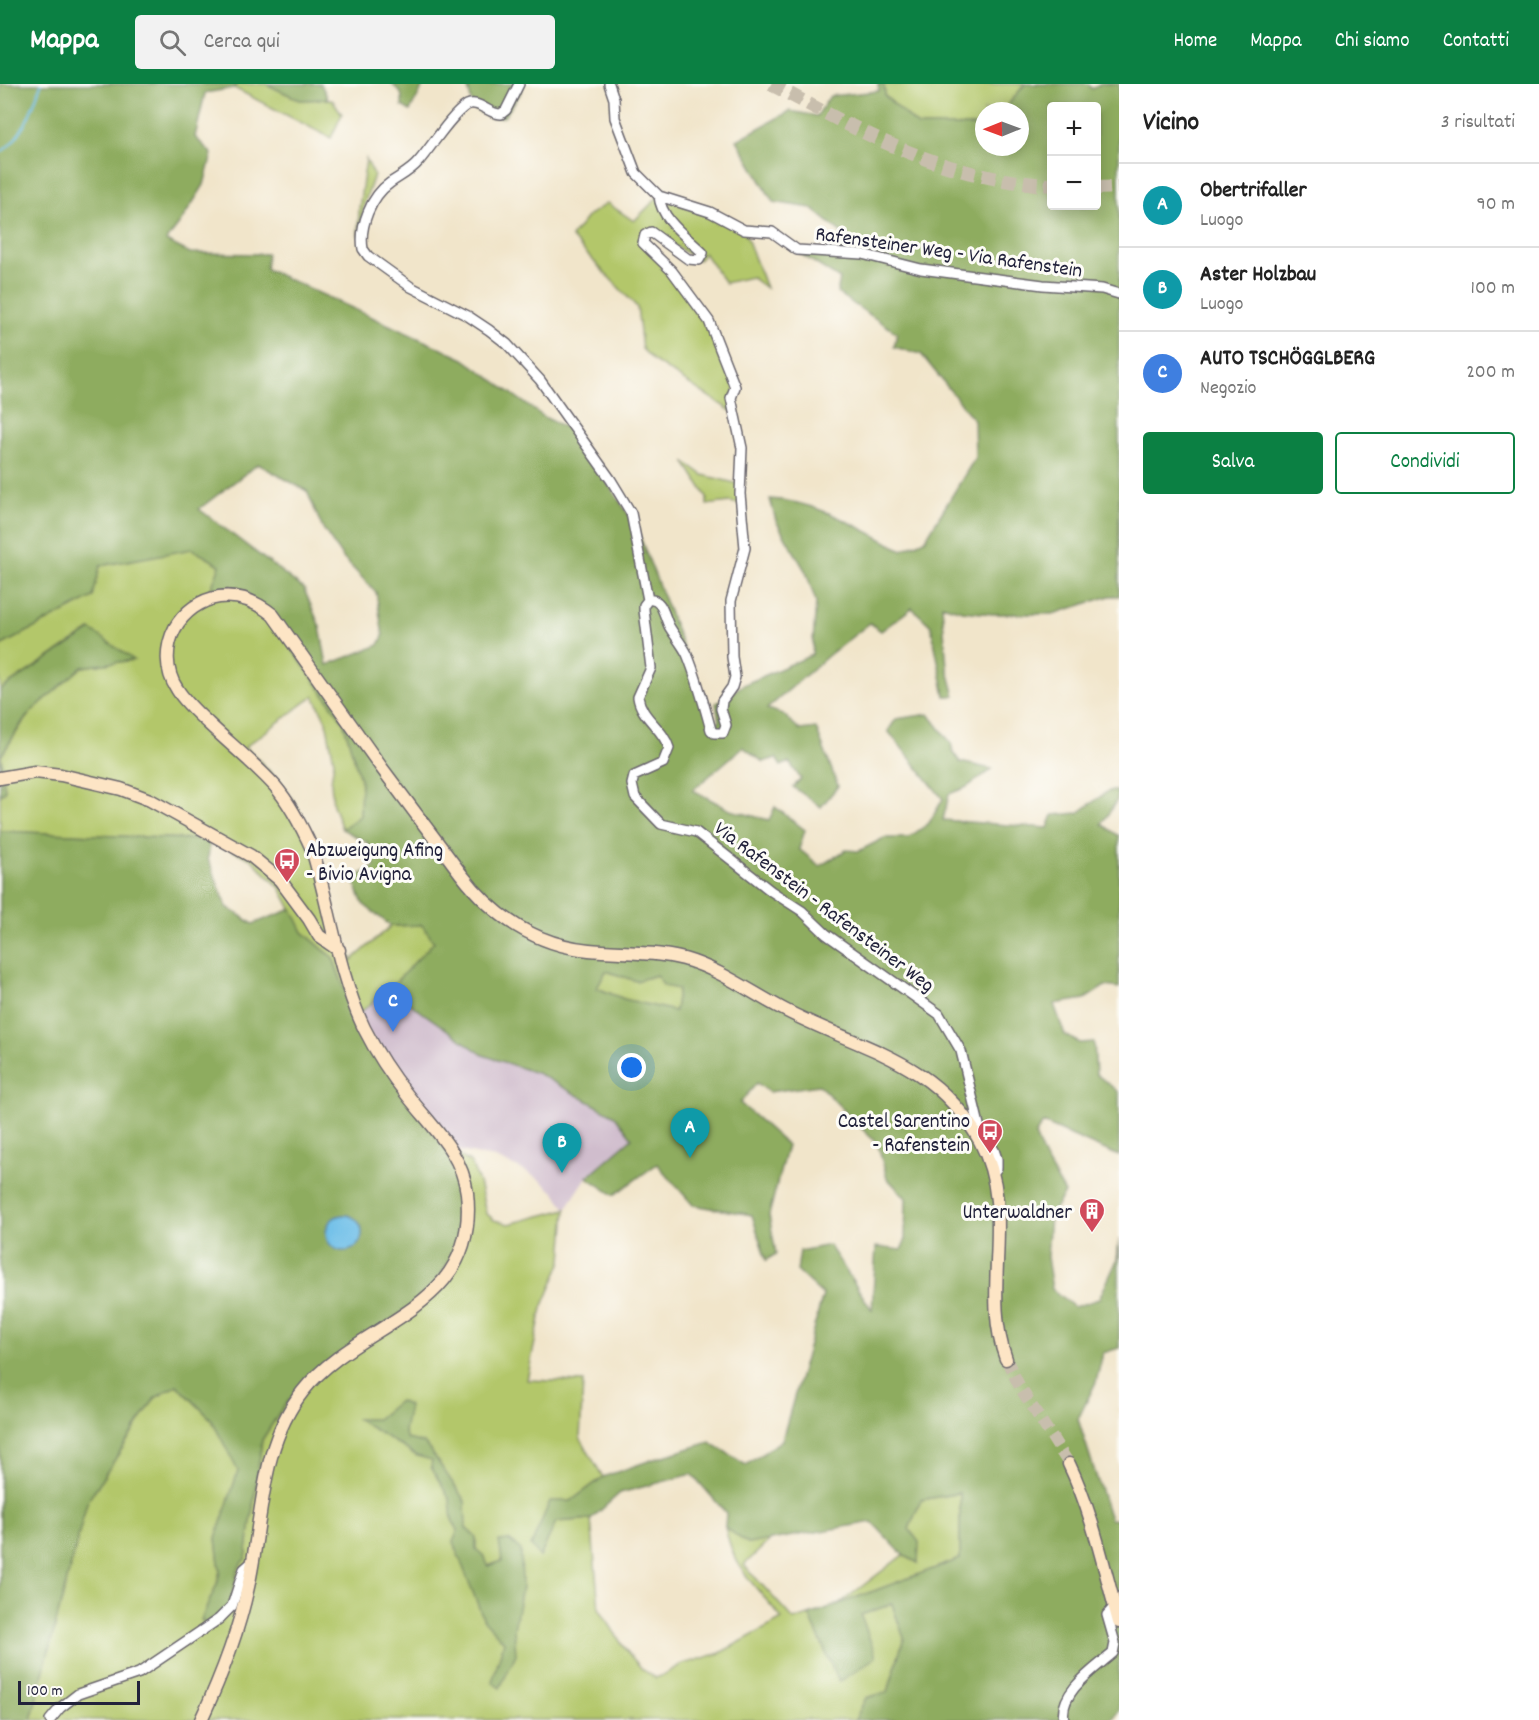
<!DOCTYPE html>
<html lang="it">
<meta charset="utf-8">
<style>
:root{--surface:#fff;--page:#f2f2f2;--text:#222;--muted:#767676;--line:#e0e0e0;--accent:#0b8043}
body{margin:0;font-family:Dekko,sans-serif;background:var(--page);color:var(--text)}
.controls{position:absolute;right:18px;top:18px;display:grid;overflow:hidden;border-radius:6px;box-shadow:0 3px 15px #0003}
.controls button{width:54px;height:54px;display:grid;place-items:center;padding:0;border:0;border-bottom:2px solid var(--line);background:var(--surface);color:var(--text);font:30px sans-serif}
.compass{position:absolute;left:975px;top:18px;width:54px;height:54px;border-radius:50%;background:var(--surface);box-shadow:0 3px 15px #0003;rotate:269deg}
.scale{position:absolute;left:18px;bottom:15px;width:122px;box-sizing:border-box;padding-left:6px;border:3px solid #22223b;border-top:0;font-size:16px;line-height:21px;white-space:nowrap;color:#22223b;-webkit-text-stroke:4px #fdfcf7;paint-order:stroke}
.you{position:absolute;left:632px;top:984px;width:21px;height:21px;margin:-15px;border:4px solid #fff;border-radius:50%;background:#1a73e8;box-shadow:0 0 0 9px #1a73e833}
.badge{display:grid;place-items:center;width:39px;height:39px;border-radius:50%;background:var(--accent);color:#fff;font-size:20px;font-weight:700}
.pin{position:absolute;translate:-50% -50px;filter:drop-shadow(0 2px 3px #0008)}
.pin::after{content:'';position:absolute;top:32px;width:21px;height:18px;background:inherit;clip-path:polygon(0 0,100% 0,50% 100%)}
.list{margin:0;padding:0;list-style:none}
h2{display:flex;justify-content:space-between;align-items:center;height:78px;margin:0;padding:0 24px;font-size:26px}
h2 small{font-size:20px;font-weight:400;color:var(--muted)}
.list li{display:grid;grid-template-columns:39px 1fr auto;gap:18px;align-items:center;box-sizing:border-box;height:84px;padding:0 24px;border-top:2px solid var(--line)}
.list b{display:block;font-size:22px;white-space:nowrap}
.list p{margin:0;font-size:20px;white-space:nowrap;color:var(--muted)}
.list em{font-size:20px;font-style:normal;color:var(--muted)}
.actions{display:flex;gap:12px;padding:18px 24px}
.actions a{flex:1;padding:14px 0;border:2px solid var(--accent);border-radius:6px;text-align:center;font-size:21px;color:var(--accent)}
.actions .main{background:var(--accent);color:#fff}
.icon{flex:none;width:33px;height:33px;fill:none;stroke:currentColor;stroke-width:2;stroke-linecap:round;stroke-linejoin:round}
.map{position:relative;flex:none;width:1119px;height:1636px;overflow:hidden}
header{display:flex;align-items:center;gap:36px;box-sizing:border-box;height:84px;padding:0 30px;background:var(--accent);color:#fff}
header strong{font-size:28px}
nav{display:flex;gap:33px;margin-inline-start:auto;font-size:21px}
.search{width:420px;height:54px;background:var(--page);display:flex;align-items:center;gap:15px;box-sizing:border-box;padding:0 21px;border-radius:6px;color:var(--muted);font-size:22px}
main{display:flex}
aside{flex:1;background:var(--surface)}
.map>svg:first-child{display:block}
.industrial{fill:#d0bdcd}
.green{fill:#b3c76b;stroke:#6a7453;stroke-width:1.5}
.forest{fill:#8eac5f;stroke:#58674d;stroke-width:1.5;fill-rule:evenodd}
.water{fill:#6cbee8;stroke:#477092;stroke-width:1.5}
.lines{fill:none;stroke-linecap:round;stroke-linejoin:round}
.stream{stroke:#6cbee8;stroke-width:2}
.secondary-tunnel{stroke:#c8bead;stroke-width:12;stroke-dasharray:12 6;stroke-linecap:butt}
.primary-tunnel{stroke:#c8bead;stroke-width:14;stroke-dasharray:14 7;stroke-linecap:butt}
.street-casing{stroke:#6a666d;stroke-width:12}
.secondary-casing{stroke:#6a666d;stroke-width:15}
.street{stroke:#fff;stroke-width:9}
.secondary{stroke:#fde5c5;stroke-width:12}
.labels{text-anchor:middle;stroke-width:6;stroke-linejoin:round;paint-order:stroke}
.street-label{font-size:21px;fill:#22223b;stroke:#fdfcf7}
.poi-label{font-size:21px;fill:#22223b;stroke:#fdfcf7;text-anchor:end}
</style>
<header>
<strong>Mappa</strong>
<div class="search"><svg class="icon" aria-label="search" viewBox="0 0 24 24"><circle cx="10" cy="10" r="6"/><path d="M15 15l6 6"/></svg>Cerca qui</div>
<nav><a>Home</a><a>Mappa</a><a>Chi siamo</a><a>Contatti</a></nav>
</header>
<main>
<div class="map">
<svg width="1119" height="1636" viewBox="0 0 1119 1636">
<rect width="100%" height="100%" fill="#fdfcf7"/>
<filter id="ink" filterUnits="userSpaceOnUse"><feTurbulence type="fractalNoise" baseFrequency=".0167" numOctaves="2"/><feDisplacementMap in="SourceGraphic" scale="12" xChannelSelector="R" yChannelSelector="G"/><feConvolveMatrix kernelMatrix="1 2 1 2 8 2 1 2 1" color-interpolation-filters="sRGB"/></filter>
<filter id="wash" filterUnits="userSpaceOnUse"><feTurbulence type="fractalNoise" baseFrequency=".008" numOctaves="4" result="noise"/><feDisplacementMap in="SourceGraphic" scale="24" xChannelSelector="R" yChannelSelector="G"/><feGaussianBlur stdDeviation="1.35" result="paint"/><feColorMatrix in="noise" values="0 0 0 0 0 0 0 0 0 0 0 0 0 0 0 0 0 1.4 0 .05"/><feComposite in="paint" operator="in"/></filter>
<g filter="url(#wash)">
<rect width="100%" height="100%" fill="#f1e5ca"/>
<path class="industrial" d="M 389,905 L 483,971 L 539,990 L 615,1032 L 632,1054 L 587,1093 L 566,1125 L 555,1109 L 540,1096 L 523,1086 L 495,1074 L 451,1065 L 407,1011 L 358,930 Z"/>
<path class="green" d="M 237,0 L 266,0 L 300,16 L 332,15 L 342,30 L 331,54 L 234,4 Z
M 884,0 L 1025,0 L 1003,27 L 984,27 L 984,42 L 918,42 L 885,12 Z
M 366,75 L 374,91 L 365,118 L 358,152 L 359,124 Z
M 659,112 L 744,146 L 766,204 L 751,193 L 725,199 L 704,169 L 699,176 L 651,148 L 643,159 L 709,237 L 735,303 L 734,329 L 654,277 L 642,265 L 637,223 L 571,153 L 588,132 L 607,119 L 634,137 Z
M 684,377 L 703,391 L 739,400 L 744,421 L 730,418 L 707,421 L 707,413 Z
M 191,464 L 220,481 L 270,534 L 343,637 L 361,698 L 360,732 L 342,745 L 333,721 L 331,698 L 334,677 L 326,637 L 314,612 L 245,663 C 265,681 293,710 303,735 C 321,782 327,832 352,876 L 391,842 L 422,841 L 434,858 L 389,905 L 358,930 L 354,931 L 333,874 L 303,848 L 280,804 L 251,775 L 210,756 L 0,747 L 0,712 L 5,707 L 1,672 L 24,637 L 32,627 L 82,583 L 133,576 L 90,546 L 0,606 L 0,562 L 93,513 L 99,482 Z
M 606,887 L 636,897 L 657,891 L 678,905 L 675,928 L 624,915 L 597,904 Z
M 454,1069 L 470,1078 L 479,1098 L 486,1129 L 494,1136 L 509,1140 L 566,1125 L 562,1177 L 542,1224 L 527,1296 L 583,1298 L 580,1354 L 603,1393 L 571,1417 L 556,1438 L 591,1435 L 599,1524 L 625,1565 L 642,1585 L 655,1594 L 661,1592 L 680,1581 L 720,1569 L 782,1535 C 756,1501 735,1489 725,1443 L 748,1460 L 770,1456 L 744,1481 L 794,1536 L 809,1531 L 839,1598 L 860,1531 L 892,1520 L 904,1554 L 888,1608 L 866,1614 L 855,1636 L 31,1636 L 87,1418 L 155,1314 L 177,1301 L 211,1335 L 239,1387 L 216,1454 L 220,1487 L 217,1500 L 201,1536 L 231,1513 L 239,1481 L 246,1474 L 262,1356 L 281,1326 L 463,1112 Z
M 960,1409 L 960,1475 L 839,1520 L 903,1471 L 918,1479 L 909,1445 L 921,1416 Z"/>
<path class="forest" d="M 0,0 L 237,0 L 234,4 L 205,9 L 195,53 L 212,70 L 204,101 L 180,139 L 166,157 L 190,169 L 267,170 L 266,185 L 464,275 L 544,333 L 573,347 L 635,440 L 713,640 L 719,638 L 716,619 L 743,601 L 812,571 L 816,518 L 806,488 L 776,437 L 770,415 C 818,417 861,445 902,466 L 925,456 L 975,374 L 974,336 L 921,270 L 894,263 L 897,249 L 837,209 L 840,195 L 799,169 L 834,164 L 843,150 L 811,124 L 773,118 L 737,56 L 790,27 L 817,32 L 830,12 L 879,7 L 878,0 L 884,0 L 885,12 L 918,42 L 984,42 L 984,63 L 1020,63 L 1020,27 L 1003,27 L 1025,0 L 1088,0 L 1092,5 L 1101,0 L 1119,0 L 1119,512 L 1110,512 L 1053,530 L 993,530 L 962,527 L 942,521 L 947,583 L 955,612 L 945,612 L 931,542 L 912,524 L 881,547 L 870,539 L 829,571 L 767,625 L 783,630 L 800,646 L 816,644 L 838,702 L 821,723 L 793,703 L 801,695 L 789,678 L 781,682 L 776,674 L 763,678 L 743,663 L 693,706 L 730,726 L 769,736 L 775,723 L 805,746 L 799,765 L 820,782 L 846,766 L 859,767 L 884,754 L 908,754 L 929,739 L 943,715 L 888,647 L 896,635 L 929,630 L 951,659 L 953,668 L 960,678 L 992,685 L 967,703 L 949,710 L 943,736 L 1048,744 L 1053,731 L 1078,729 L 1108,707 L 1117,707 L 1117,716 L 1102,740 L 1119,752 L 1119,904 L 1105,902 L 1085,915 L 1054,920 L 1065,951 L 1080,959 L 1094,958 L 1096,990 L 1119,1008 L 1119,1072 L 1043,1039 L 1035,1051 L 1045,1075 L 1065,1109 L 1050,1132 L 1047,1173 L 1052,1205 L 1074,1223 L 1099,1215 L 1117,1176 L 1119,1155 L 1119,1264 L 1103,1269 L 1096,1298 L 1078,1335 L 1110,1435 L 1119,1436 L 1119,1626 L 1112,1636 L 855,1636 L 866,1614 L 888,1608 L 904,1554 L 892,1520 L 861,1531 L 876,1573 L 839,1598 L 809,1531 L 960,1475 L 960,1409 L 921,1416 L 909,1445 L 919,1458 L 918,1479 L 903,1471 L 872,1438 L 748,1460 L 725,1443 L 726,1429 L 692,1390 L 620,1409 L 591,1435 L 556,1438 L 540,1473 L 531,1462 L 550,1417 L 571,1417 L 603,1393 L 657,1374 L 710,1358 L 746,1381 L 782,1356 L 823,1211 L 797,1187 L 800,1167 L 829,1161 L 872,1226 L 876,1163 L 901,1166 L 905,1157 L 906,1114 L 887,1094 L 878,1061 L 819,1001 L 769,1008 L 757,999 L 740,1019 L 787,1061 L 769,1131 L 776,1170 L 766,1176 L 752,1131 L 693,1121 L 657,1080 L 614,1111 L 587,1093 L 632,1054 L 615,1032 L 539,990 L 483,971 L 389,905 L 434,858 L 422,841 L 391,842 L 363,820 L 353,795 L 375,782 L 368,759 L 342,745 L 360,732 L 361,698 L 343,637 L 270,534 L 248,512 L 211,505 L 220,481 L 192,465 L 100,482 L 93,513 L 0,562 ZM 1052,22 L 1096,22 L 1096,122 L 1052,122 ZM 258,380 L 307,407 L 322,443 L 343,474 L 376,508 L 383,552 L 379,561 L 327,581 L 320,543 L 304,505 L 199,425 ZM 606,887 L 636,897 L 656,891 L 664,902 L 678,905 L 675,927 L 624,915 L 597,904 Z
M 266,0 L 321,0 L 328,15 L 300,16 Z
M 392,0 L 424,0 L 410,27 L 402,22 C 403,6 400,9 392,0 Z
M 467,0 L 522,0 L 520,10 L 504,33 L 490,34 L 473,24 Z
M 91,546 L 134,576 L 82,583 L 32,627 L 23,637 L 1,672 L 5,707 L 0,712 L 0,606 Z
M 0,747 L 210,756 L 208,775 L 227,823 L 253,840 L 292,825 L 303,848 L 333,874 L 354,931 L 449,1070 L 463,1112 L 459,1160 L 431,1207 L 302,1301 L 281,1326 L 262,1356 L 246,1474 C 232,1486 237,1507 228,1522 C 222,1530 213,1534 206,1540 L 201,1536 L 217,1500 L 220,1487 L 216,1454 L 238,1387 L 211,1335 L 177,1301 L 155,1314 L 87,1418 L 31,1636 L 0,1636 Z
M 399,1317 L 409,1322 L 404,1347 L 407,1355 L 424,1359 L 435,1373 L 465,1417 L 466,1444 L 476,1453 L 476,1465 L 485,1473 L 488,1482 L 502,1477 L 499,1457 L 509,1456 L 521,1466 L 522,1503 L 514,1545 L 516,1570 L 500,1604 L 492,1598 L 504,1558 L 484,1536 L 453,1458 L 458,1446 L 452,1436 L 450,1416 L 431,1383 L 432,1376 L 417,1372 L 357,1335 L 377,1335 Z"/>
<path class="water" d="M326 1149a18 18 0 1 1 36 0a18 18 0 1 1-36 0Z"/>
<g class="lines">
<path class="stream" d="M 0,69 C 24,52 32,26 41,0"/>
</g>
</g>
<g filter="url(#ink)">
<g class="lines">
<path class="secondary-tunnel" d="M 1006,1275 L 1021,1305 L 1069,1380"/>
<path class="primary-tunnel" d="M 771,0 C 861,48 947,97 1052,101
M 1096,104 L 1119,103"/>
<defs>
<path id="street" d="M 519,0 L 506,26 L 501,30 C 490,31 478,15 467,21 C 451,31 432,62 419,77 C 411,87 400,92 390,99 C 371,112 359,143 363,165 L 368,172 L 411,203 L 468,232 L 489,246 L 507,260 L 540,296 L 611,396 L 631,429 L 648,516
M 609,0 L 614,15 L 615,34 L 636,89 L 659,112 L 710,128 L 744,146 L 772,148 L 797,166 L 862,170 L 921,185 L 1043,201 L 1102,205 L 1119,210
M 648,516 C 662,513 664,532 669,542 C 674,551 682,560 687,570 C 697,594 704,620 711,646 L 714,649 L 723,649 L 726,641 L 721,625 L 722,617 L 732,603 L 735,593 L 732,573 L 731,517 L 745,464 L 740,410 L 742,364 L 731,314 L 735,303 L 709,237 L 672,187 L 643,159 L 645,151 L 651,148 L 688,175 L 699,176 L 703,169 C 687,153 661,136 659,112
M 648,516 L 644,521 L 644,526 L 651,584 L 638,613 C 641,634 663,644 669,664 L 663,679 L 634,692 L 632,700 L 635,713 L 661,740 L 696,748 L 771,807 L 802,827 L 826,850 L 939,930 L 961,967 L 980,1045 L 994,1066 L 997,1075 L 997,1084 L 992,1090
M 50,1636 L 60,1624 L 78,1610 L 139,1589 L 219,1535 L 232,1522 L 244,1485 L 253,1477
M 1064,1636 C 1058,1608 1096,1584 1113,1569 L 1115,1559 L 1107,1531 L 1115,1522"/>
<path id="secondary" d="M 0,694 L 35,688 L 61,691 L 121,705 L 150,716 L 251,772 L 280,796 L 309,835 L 319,852 L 339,866
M 1069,1380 C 1093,1430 1104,1485 1119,1538
M 201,1636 C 221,1593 238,1550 248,1503 C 263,1437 259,1362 303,1307 C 359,1235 480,1228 467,1109 C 462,1069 432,1043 408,1012 C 391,991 376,968 364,944 C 338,889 330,824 312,765 C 302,743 291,721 275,702 C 255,680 230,660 208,639 C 197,629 185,618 177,605 C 165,587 165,563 175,544 C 184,528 200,516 219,513 C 239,510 257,518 273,531 L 381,683 L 461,790 C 493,832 536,861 589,866 C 621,869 653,867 684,875 C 719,885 749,907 781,924 C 857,965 934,973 980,1057 C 1018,1129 980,1205 1006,1275"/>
</defs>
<use href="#street" class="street-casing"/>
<use href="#secondary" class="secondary-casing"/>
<use href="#street" class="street"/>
<use href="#secondary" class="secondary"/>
</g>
</g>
<defs>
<symbol id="bus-pin" viewBox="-11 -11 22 30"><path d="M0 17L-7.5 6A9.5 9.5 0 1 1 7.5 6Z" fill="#d1495b" stroke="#fdfcf7"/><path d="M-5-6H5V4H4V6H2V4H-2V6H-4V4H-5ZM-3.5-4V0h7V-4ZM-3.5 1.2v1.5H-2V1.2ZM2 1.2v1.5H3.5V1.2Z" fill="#fff"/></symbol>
<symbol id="building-pin" viewBox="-11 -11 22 30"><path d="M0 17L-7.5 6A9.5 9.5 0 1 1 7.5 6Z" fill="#d1495b" stroke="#fdfcf7"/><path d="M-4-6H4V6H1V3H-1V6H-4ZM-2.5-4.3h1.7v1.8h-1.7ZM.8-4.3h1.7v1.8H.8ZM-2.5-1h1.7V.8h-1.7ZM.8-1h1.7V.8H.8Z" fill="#fff"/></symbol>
</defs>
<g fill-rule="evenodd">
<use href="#bus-pin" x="272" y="762" width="30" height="40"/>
<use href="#bus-pin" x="975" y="1033" width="30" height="40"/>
<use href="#building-pin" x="1077" y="1112" width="30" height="40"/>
</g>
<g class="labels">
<g class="street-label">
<text transform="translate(949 167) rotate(8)" y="7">Rafensteiner Weg - Via Rafenstein</text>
<text transform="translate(825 822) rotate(37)" y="7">Via Rafenstein - Rafensteiner Weg</text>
</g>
<g class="poi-label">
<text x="306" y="772" text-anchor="start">Abzweigung Afing<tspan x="306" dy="24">- Bivio Avigna</tspan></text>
<text x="970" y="1043">Castel Sarentino<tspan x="970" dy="24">- Rafenstein</tspan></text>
<text x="1072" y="1134">Unterwaldner</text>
</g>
</g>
</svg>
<div class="controls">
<button>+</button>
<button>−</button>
</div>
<svg class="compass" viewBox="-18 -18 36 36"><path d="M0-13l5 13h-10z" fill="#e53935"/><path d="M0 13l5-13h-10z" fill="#767676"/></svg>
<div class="scale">100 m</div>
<div class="you"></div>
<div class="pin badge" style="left:690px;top:1074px;background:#0f9aa8">A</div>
<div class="pin badge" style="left:562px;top:1089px;background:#0f9aa8">B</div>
<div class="pin badge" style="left:393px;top:948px;background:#3f7fe0">C</div>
</div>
<aside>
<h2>Vicino<small>3 risultati</small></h2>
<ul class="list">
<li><span class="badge" style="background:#0f9aa8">A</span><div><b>Obertrifaller</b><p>Luogo</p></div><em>90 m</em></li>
<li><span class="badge" style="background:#0f9aa8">B</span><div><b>Aster Holzbau</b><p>Luogo</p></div><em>100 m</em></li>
<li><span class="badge" style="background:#3f7fe0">C</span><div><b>AUTO TSCHÖGGLBERG</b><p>Negozio</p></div><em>200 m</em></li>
</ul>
<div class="actions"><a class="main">Salva</a><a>Condividi</a></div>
</aside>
</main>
